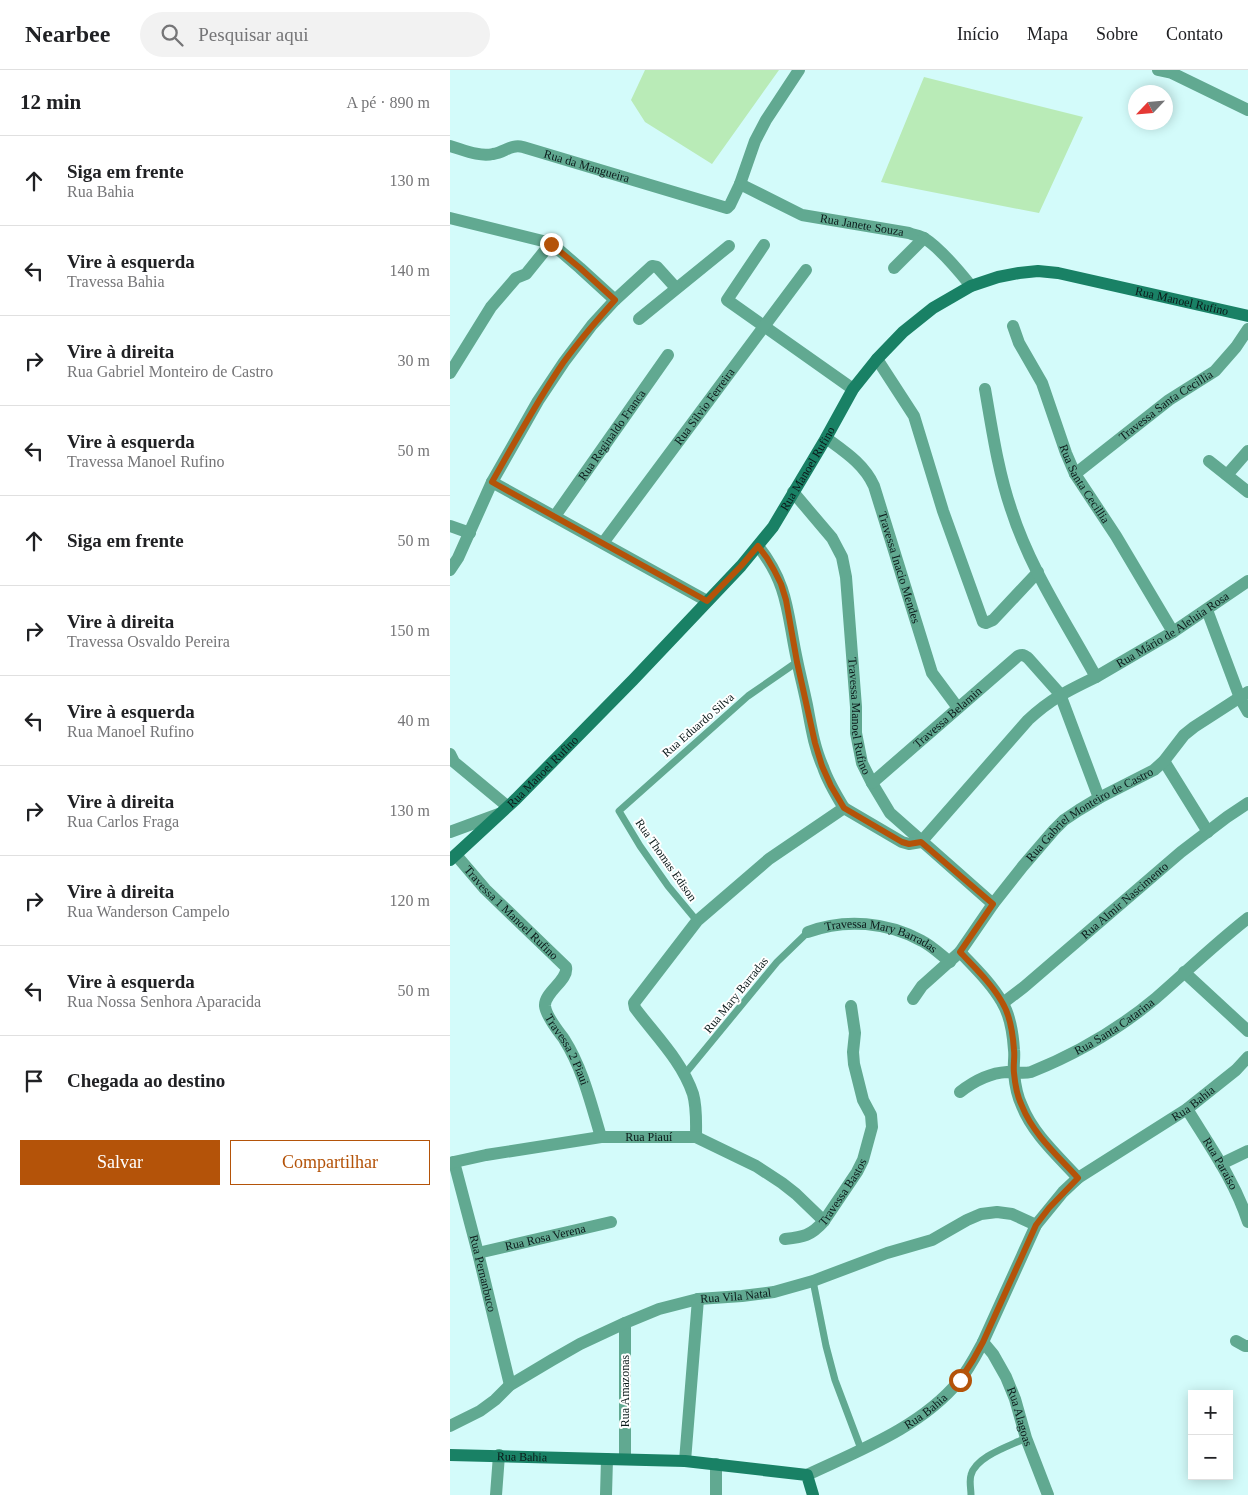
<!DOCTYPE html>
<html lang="pt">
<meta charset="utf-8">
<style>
:root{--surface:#fff;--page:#f2f2f2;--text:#202124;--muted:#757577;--line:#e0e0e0;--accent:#b45309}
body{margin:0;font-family:"Times New Roman",serif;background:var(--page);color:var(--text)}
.controls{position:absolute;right:15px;bottom:15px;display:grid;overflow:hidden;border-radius:0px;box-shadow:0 2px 12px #0003}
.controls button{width:45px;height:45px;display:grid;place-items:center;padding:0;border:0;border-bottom:1px solid var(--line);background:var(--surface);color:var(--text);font:25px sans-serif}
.compass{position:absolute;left:678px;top:15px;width:45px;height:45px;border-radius:50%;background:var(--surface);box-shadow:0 2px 12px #0003;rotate:244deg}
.stop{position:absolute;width:15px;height:15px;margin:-11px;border:4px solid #b45309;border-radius:50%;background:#fff}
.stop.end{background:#b45309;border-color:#fff;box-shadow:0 1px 5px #0008}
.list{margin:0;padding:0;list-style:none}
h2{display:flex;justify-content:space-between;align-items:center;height:65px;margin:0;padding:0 20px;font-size:21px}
h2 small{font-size:16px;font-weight:400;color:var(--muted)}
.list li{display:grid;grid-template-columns:32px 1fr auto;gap:15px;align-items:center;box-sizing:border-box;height:90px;padding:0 20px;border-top:1px solid var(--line)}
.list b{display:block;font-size:19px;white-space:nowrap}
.list p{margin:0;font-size:16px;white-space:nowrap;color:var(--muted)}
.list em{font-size:16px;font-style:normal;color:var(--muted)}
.actions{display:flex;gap:10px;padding:15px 20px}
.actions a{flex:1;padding:11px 0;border:1px solid var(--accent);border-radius:0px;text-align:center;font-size:18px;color:var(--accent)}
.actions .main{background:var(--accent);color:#fff}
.icon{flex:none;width:28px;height:28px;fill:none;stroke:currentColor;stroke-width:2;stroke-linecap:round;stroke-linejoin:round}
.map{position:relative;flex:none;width:798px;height:1425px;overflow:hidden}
header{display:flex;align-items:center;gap:30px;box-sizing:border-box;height:70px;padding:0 25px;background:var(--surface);border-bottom:1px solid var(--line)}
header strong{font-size:24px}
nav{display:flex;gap:28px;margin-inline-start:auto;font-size:18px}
.search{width:350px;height:45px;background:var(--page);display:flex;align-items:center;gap:12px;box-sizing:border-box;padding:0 18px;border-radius:28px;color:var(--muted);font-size:19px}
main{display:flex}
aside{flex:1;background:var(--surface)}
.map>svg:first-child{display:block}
.green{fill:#b9ebb7}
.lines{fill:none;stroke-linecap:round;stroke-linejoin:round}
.lane{stroke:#61a991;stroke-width:7}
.street{stroke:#61a991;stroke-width:12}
.secondary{stroke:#198165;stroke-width:12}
.route{stroke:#b45309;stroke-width:6}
.labels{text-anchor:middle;stroke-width:4;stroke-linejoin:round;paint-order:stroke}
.street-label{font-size:12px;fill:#0b1a1a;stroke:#fff}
</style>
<header>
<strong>Nearbee</strong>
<div class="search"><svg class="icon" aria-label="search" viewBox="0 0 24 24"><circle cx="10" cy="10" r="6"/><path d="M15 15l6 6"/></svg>Pesquisar aqui</div>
<nav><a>Início</a><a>Mapa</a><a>Sobre</a><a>Contato</a></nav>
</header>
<main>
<aside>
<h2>12 min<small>A pé · 890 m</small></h2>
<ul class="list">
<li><svg class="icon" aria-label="ahead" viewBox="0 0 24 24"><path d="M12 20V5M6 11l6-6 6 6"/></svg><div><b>Siga em frente</b><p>Rua Bahia</p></div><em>130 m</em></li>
<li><svg class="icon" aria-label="left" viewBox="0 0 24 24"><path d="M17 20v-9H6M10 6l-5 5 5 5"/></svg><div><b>Vire à esquerda</b><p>Travessa Bahia</p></div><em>140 m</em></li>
<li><svg class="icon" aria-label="right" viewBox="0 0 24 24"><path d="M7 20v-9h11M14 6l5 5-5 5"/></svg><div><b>Vire à direita</b><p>Rua Gabriel Monteiro de Castro</p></div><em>30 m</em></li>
<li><svg class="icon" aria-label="left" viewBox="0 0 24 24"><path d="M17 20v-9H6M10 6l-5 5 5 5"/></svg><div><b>Vire à esquerda</b><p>Travessa Manoel Rufino</p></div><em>50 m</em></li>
<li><svg class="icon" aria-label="ahead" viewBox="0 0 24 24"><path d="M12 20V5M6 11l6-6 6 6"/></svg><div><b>Siga em frente</b></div><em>50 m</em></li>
<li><svg class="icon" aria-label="right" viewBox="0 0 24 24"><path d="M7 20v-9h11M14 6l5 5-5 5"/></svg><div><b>Vire à direita</b><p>Travessa Osvaldo Pereira</p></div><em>150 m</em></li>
<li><svg class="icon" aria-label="left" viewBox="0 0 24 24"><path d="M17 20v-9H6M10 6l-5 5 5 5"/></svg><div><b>Vire à esquerda</b><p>Rua Manoel Rufino</p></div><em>40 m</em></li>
<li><svg class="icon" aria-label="right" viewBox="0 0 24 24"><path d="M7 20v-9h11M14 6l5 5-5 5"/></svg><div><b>Vire à direita</b><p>Rua Carlos Fraga</p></div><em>130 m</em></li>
<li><svg class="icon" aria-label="right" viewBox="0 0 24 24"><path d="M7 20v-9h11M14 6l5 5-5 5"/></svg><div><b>Vire à direita</b><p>Rua Wanderson Campelo</p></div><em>120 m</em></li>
<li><svg class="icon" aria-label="left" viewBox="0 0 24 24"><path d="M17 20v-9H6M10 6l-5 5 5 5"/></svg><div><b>Vire à esquerda</b><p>Rua Nossa Senhora Aparacida</p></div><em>50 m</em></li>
<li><svg class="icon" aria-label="arrive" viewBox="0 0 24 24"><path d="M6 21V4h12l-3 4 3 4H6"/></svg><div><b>Chegada ao destino</b></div></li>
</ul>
<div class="actions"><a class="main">Salvar</a><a>Compartilhar</a></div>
</aside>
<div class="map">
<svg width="798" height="1425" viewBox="0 0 798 1425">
<rect width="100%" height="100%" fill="#d3fbfa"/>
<path class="green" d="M 195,0 L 329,0 L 262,94 L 195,52 L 181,30 Z
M 474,7 L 633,47 L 589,143 L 431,112 Z"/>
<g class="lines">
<path class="lane" d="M 247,851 L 218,816 L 190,776 L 169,741 L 298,626 L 347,592
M 234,1005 L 327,892 L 358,862
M 363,1211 L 376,1276 L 385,1310 L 411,1379
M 521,1425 C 521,1419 519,1411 521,1405 C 526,1386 560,1376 576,1368"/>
<g class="street">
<path d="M 708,0 L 722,3 L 798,40"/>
<path id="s1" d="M 0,76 C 14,80 29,87 43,84 C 55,82 61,74 73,77 L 277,138 L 280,135 L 290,114 L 305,71 L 316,50 L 349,0"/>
<path id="s2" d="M 290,114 L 352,145 L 459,163 C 464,165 470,166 474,168 C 490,178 509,201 521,216"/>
<path d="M 0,148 L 101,173 L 130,198 L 165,230"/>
<path d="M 314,175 L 277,230 L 403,319"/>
<path d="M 444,198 L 474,168"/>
<path d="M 189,249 L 279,176"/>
<path id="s3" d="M 563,256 L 569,273 L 592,313 L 616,383 L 625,404 L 666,466 L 723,562"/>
<path d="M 427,289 L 464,346 L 493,441 L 533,552 L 536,553 L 543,550 L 588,502"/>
<path d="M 0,303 L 41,237 L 66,208 L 76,204 L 101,173"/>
<path id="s4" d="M 376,368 C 395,382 414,394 424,416 L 482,603 L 508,638"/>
<path d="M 759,391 L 798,422"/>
<path id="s5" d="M 625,404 L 719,330 L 765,301 L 786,277 L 798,259"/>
<path d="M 777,405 L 798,381"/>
<path d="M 42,412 L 257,531"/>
<path id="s6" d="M 343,422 L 382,468 L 392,487 L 396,507 L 406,637 L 406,663 L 412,693 L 422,713 L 440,743 L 543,834"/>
<path id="s7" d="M 105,446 L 218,285"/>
<path d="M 0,456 L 20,463"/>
<path id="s8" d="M 153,473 L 356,200"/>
<path d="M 308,476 C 339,515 337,544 347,590 C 350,605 354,620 357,635 C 361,656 364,677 373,697 C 378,712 386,725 394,738"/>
<path d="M 0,500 L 8,488 L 42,412 L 88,331 L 114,292 L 142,255 L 165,230 L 202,196 L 207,197 L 226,218"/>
<path d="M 757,540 L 790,628 L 798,642"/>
<path id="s9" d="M 646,607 L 723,562 L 798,511"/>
<path d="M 0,684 L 4,692 L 57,736"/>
<path d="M 714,691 L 758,762"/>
<path id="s10" d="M 422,713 L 568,586 C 573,584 574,585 578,588 L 610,624 L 649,728"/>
<path d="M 0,762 L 49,744"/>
<path id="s11" d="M 6,785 L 35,819 L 116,897 C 119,910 94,922 95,936 C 96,946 108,961 114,969 C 133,999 141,1034 151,1067"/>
<path id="s12" d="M 358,862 C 395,848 438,852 472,871 C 482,876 491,885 500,892"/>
<path d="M 510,882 C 525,898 541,913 552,932 C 560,945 563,964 564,980 C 565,987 563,995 564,1003 C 565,1014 567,1026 572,1036 C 583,1064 608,1086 628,1108"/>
<path d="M 734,902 L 798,961"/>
<path id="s13" d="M 463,929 L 472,916 L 510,882 L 543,834 L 573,796 L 604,760 L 614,750 L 629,740 L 649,728 L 704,700 L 714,691 L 734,665 L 744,657 L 798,622"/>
<path id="s14" d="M 553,933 L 574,917 L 731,782 L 777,747 L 798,733"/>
<path id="s15" d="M 510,1022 C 524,1011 539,1003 557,1002 C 566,1002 573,1004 581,1002 C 626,984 669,959 706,928 C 737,901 766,873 798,848"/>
<path id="s16" d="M 737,1039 C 759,1075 785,1111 798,1152"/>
<path d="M 246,1067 C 246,1053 247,1038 243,1024 C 232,991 205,965 185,938 L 184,933 L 247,851 L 319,789 L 394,738 L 452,772 L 459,774 L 471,772 L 578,650 C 600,629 619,620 646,607 C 616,552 580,499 561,439 C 548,401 542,359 535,319"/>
<path id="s17" d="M 4,1092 L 28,1183 L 60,1315"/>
<path id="s18" d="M 0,1093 L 36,1085 L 151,1067 L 246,1067 L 306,1096 L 332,1113 L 346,1124 L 374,1151"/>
<path d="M 771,1094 L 798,1081"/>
<path id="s19" d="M 335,1169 C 353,1167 361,1166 374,1151 L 407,1102 L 413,1090 L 422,1057 L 421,1045 L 413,1030 L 404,994 L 403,982 L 405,963 L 401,936"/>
<path id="s20" d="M 28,1183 L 161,1152"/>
<path d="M 175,1253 L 175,1389"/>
<path d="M 786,1271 L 795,1276 L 798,1276"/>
<path id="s21" d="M 533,1272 L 543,1284 L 556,1307 L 565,1329 L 576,1368 L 598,1425"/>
<path id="s22" d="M 0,1356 L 30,1341 L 45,1330 L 60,1315 L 102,1290 L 130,1274 L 175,1253 L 209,1239 L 248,1229 L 292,1226 L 324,1222 L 363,1211 L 437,1183 L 482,1170 L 517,1150 L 531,1144 L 547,1142 L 562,1144 L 586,1155"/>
<path d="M 235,1391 L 248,1229"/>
<path d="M 266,1394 L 266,1425"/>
<path id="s23" d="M 357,1405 C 410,1380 471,1357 509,1311 C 519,1299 526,1285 533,1272 L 586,1155 L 613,1122 L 628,1108 L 737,1039 L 786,1000 L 798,987"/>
<path d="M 46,1425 L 49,1385"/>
<path d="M 156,1425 L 157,1389"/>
</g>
<g class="secondary">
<path id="s24" d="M 0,790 L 66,729 L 183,610 L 291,496 L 323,457 L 376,368 L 403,319 L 427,289 L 453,262 L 483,238 L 521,216 L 548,207 L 569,203 L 588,201 L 608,203 L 798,246"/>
<path id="s25" d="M 0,1385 L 235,1391 L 357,1405 L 363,1425"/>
</g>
</g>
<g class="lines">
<path class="route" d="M 101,174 L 130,198 L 165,230 C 147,250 129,271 113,293 C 87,331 65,372 42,412 L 257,531 L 291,496 L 308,476 L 317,488 L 324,500 L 331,514 L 336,530 L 347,592 L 365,673 L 372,696 L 381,716 L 394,738 L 452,772 L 459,774 L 471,772 L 543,834 L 510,882 C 525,898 541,913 552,932 C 560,945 563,965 564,980 C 565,987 563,995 564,1003 C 565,1014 567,1026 572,1036 C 583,1064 608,1086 628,1108 L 599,1138 L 586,1155 L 533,1272 L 523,1290 L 510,1310"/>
</g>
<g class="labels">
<g class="street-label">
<text dy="4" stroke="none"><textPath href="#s1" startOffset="142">Rua da Mangueira</textPath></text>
<text dy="4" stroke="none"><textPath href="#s2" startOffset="130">Rua Janete Souza</textPath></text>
<text dy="4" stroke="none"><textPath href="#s24" startOffset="998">Rua Manoel Rufino</textPath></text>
<text dy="4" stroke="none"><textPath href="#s8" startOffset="170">Rua Silvio Ferreira</textPath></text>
<text dy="4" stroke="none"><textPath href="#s5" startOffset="114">Travessa Santa Cecillia</textPath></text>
<text dy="4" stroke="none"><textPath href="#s7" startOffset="99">Rua Reginaldo Franca</textPath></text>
<text dy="4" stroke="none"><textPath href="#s24" startOffset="532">Rua Manoel Rufino</textPath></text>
<text dy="4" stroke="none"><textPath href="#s3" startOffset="174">Rua Santa Cecillia</textPath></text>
<text dy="4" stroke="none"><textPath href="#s4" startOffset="154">Travessa Inacio Mendes</textPath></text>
<text dy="4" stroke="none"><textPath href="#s9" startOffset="90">Rua Mário de Aleluia Rosa</textPath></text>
<text dy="4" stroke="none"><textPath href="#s6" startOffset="242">Travessa Manoel Rufino</textPath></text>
<text dy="4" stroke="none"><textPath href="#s10" startOffset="100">Travessa Belamin</textPath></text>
<text transform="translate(248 655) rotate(-41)" y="4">Rua Eduardo Silva</text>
<text dy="4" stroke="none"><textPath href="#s24" startOffset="128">Rua Manoel Rufino</textPath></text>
<text dy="4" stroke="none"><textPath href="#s13" startOffset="259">Rua Gabriel Monteiro de Castro</textPath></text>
<text transform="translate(216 790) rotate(55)" y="4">Rua Thomas Edison</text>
<text dy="4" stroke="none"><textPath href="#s14" startOffset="159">Rua Almir Nascimento</textPath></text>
<text dy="4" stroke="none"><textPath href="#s11" startOffset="80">Travessa 1 Manoel Rufino</textPath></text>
<text dy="4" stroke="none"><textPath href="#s12" startOffset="76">Travessa Mary Barradas</textPath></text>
<text transform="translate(286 925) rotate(-51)" y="4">Rua Mary Barradas</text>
<text dy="4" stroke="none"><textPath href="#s15" startOffset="171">Rua Santa Catarina</textPath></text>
<text dy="4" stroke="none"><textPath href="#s11" startOffset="252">Travessa 2 Piaui</textPath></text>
<text dy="4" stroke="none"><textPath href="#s23" startOffset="555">Rua Bahia</textPath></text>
<text dy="4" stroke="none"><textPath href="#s18" startOffset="201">Rua Piauí</textPath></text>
<text dy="4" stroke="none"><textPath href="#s16" startOffset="64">Rua Paraíso</textPath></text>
<text dy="4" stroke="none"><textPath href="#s19" startOffset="79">Travessa Bastos</textPath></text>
<text dy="4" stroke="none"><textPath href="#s20" startOffset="69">Rua Rosa Verena</textPath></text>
<text dy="4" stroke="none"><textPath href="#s17" startOffset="115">Rua Pernanbuco</textPath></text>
<text dy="4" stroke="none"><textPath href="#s22" startOffset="319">Rua Vila Natal</textPath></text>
<text transform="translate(175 1321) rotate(-90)" y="4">Rua Amazonas</text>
<text dy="4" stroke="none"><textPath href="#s23" startOffset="135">Rua Bahia</textPath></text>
<text dy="4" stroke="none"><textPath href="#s21" startOffset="84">Rua Alagoas</textPath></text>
<text dy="4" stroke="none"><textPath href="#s25" startOffset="72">Rua Bahia</textPath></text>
</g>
</g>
</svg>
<div class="controls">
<button>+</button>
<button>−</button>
</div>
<svg class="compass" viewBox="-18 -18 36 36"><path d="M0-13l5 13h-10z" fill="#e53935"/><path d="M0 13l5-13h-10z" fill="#757577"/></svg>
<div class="stop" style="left:510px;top:1310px"></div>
<div class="stop end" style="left:101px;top:174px"></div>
</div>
</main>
